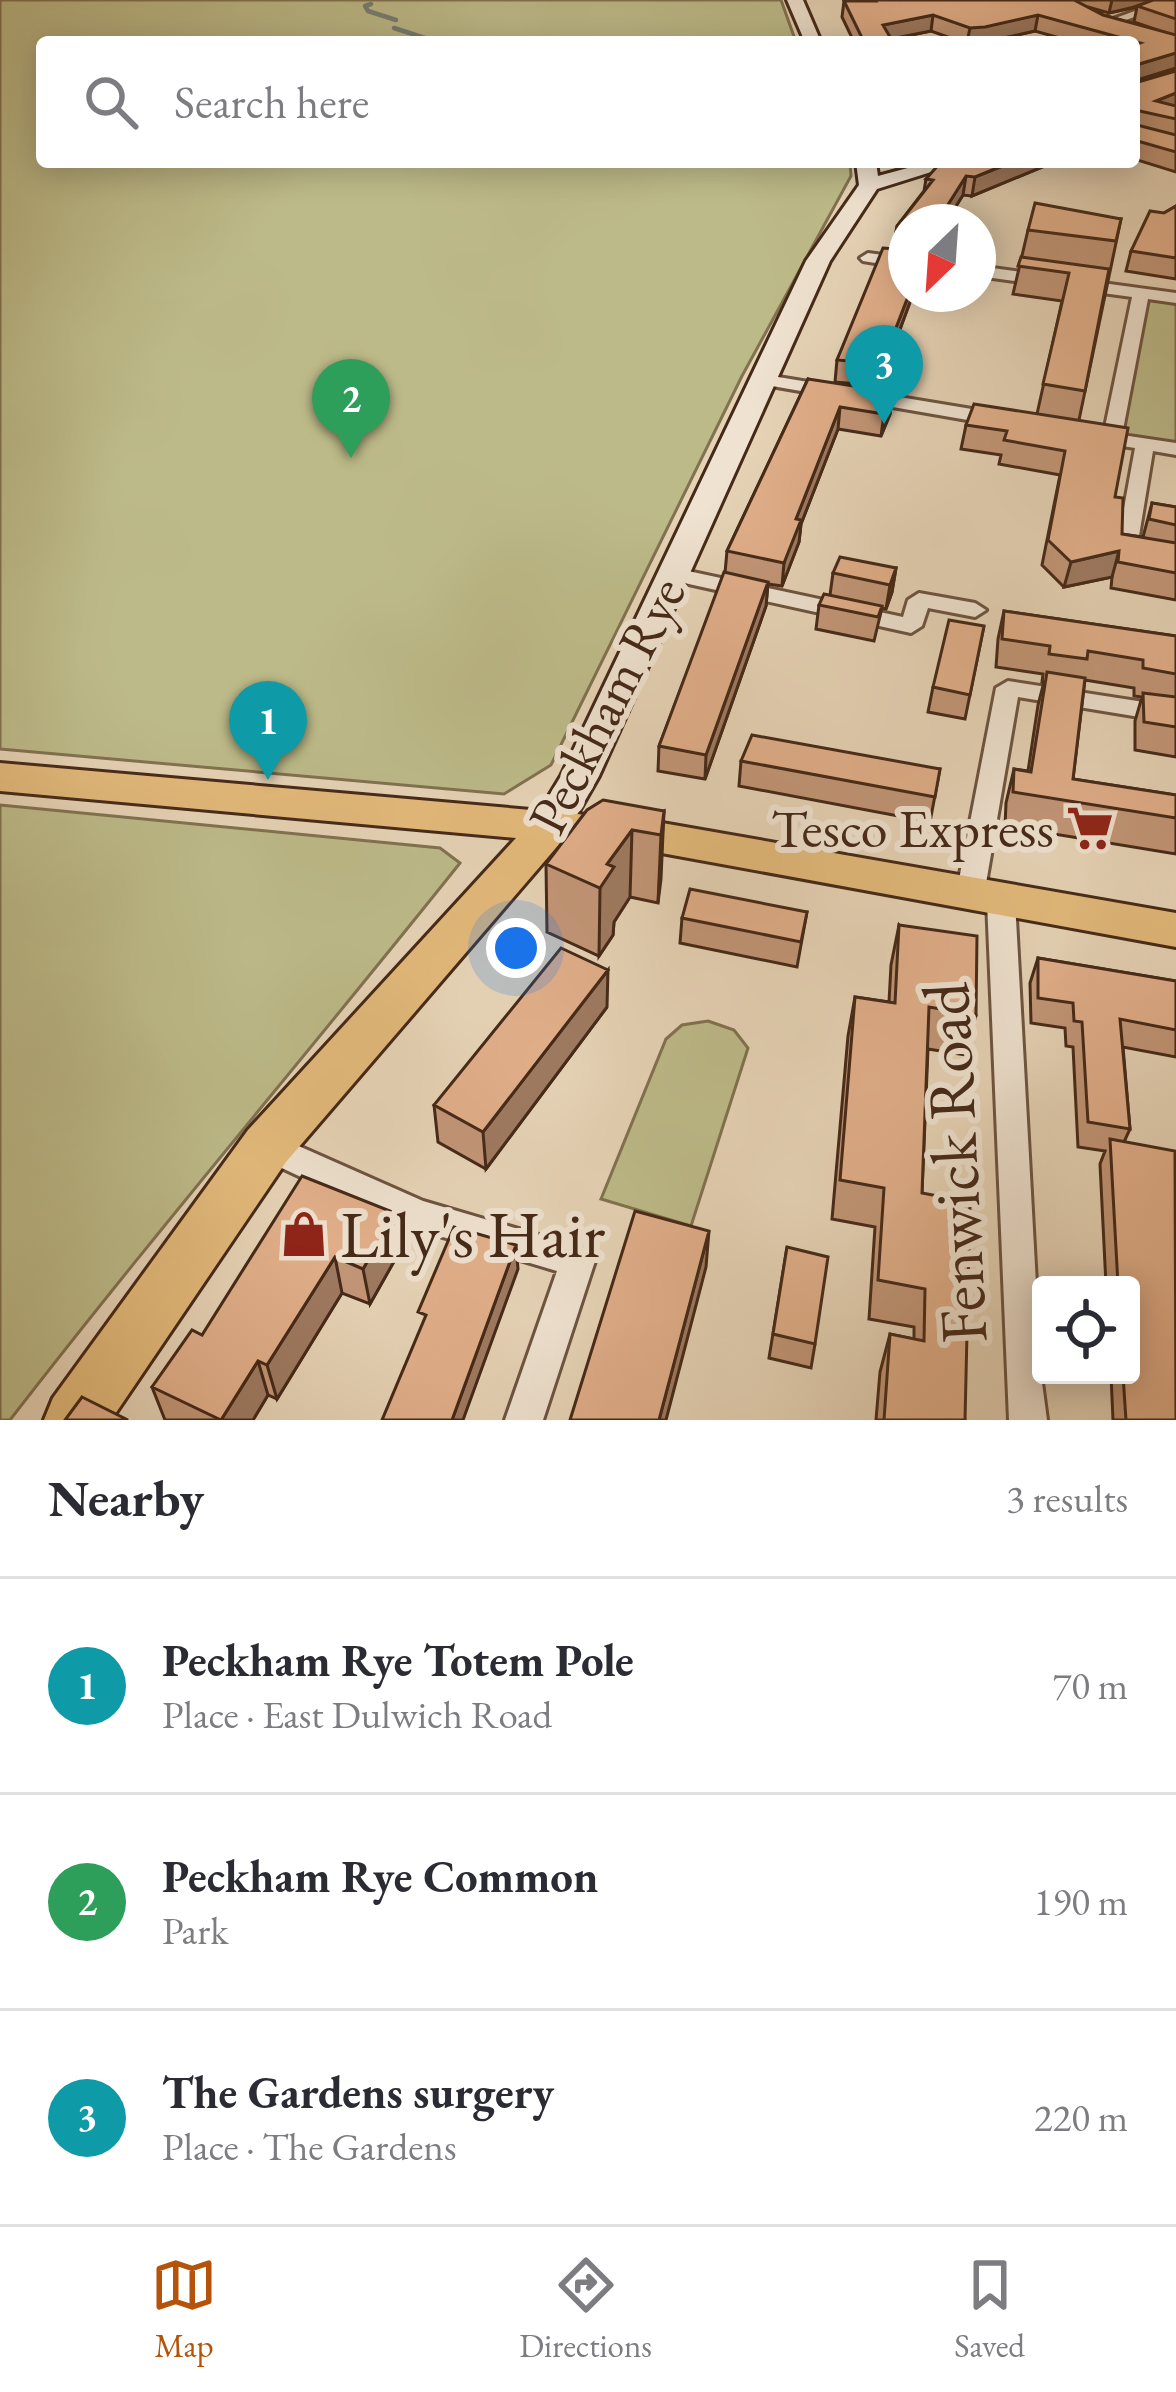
<!DOCTYPE html>
<meta charset="utf-8">
<style>
:root{--surface:#fff;--page:#f7f7f7;--text:#2b2b33;--muted:#7c7c81;--line:#e1e1e2;--accent:#b45309}
body{margin:0;font-family:"EB Garamond",serif;background:var(--page);color:var(--text)}
.controls{position:absolute;right:36px;bottom:36px;display:grid;overflow:hidden;border-radius:12px;box-shadow:0 6px 30px #0003}
.controls button{width:108px;height:108px;display:grid;place-items:center;padding:0;border:0;border-bottom:3px solid var(--line);background:var(--surface);color:var(--text);font:60px sans-serif}
.compass{position:absolute;left:888px;top:204px;width:108px;height:108px;border-radius:50%;background:var(--surface);box-shadow:0 6px 30px #0003;rotate:205deg}
.you{position:absolute;left:516px;top:948px;width:42px;height:42px;margin:-30px;border:9px solid #fff;border-radius:50%;background:#1a73e8;box-shadow:0 0 0 18px #1a73e833}
.badge{display:grid;place-items:center;width:78px;height:78px;border-radius:50%;background:var(--accent);color:#fff;font-size:39px;font-weight:700}
.pin{position:absolute;translate:-50% -99px;filter:drop-shadow(0 3px 6px #0008)}
.pin::after{content:'';position:absolute;top:63px;width:42px;height:36px;background:inherit;clip-path:polygon(0 0,100% 0,50% 100%)}
.list{margin:0;padding:0;list-style:none}
h2{display:flex;justify-content:space-between;align-items:center;height:156px;margin:0;padding:0 48px;font-size:51px}
h2 small{font-size:39px;font-weight:400;color:var(--muted)}
.list li{display:grid;grid-template-columns:78px 1fr auto;gap:36px;align-items:center;box-sizing:border-box;height:216px;padding:0 48px;border-top:3px solid var(--line)}
.list b{display:block;font-size:45px;white-space:nowrap}
.list p{margin:0;font-size:39px;white-space:nowrap;color:var(--muted)}
.list em{font-size:39px;font-style:normal;color:var(--muted)}
.icon{flex:none;width:66px;height:66px;fill:none;stroke:currentColor;stroke-width:2;stroke-linecap:round;stroke-linejoin:round}
.map{position:relative;flex:none;width:1176px;height:1420px;overflow:hidden}
.search{position:absolute;background:var(--surface);box-shadow:0 6px 30px #0003;left:36px;right:36px;top:36px;height:132px;display:flex;align-items:center;gap:30px;box-sizing:border-box;padding:0 42px;border-radius:12px;color:var(--muted);font-size:45px}
.sheet{height:804px;background:var(--surface)}
nav{display:flex;justify-content:space-around;align-items:center;box-sizing:border-box;height:168px;border-top:3px solid var(--line);background:var(--surface);font-size:33px;color:var(--muted)}
nav a{display:grid;justify-items:center;gap:6px}
nav .on{color:var(--accent)}
.map>svg:first-child{display:block}
.green{fill:#bdba89;stroke:#817250;stroke-width:3}
.lines{fill:none;stroke-linecap:round;stroke-linejoin:round}
.stream{stroke:#767e74;stroke-width:4.5}
.street-casing{stroke:#6d5440;stroke-width:6}
.secondary-casing{stroke:#452918;stroke-width:6}
.primary-casing{stroke:#452918;stroke-width:6}
.street{fill:#efe2d0;fill-rule:evenodd}
.secondary{fill:#efe2d0;fill-rule:evenodd}
.primary{fill:#e3ba7b;fill-rule:evenodd}
.wall{fill:#c29677;stroke:#452918;stroke-width:3;fill-rule:evenodd}
.shaded-wall{fill:#9e7a61;stroke:#452918;stroke-width:3}
.building{fill:#e1af8a;stroke:#452918;stroke-width:3}
.labels{text-anchor:middle;stroke-width:12;stroke-linejoin:round;paint-order:stroke}
.street-label{font-size:54px;fill:#452918;stroke:#efe2d0}
.poi-label{font-size:54px;fill:#452918;stroke:#efe2d0;text-anchor:end}
.near-street-label{font-size:66px;fill:#452918;stroke:#efe2d0}
.near-poi-label{font-size:66px;fill:#452918;stroke:#efe2d0;text-anchor:start}
</style>
<div class="map">
<svg width="1176" height="1420" viewBox="0 0 1176 1420">
<rect width="100%" height="100%" fill="#e6d3b6"/>
<filter id="stains"><feTurbulence type="fractalNoise" baseFrequency=".00167" numOctaves="4"/><feColorMatrix values="0 0 0 0 .2 0 0 0 0 .09 0 0 0 0 .02 0 0 0 .5 -.17"/></filter>
<radialGradient id="worn" r=".72"><stop offset=".6" stop-color="#630" stop-opacity="0"/><stop offset="1" stop-color="#630" stop-opacity=".3"/></radialGradient>
<path class="green" d="M 0,0 L 781,0 L 796,42 L 42,42 L 42,162 L 850,162 L 851,176 L 742,376 L 551,765 L 504,794 L 0,749 Z
M 1146,297 L 1176,301 L 1176,445 L 1119,436 Z
M 0,805 L 440,848 L 460,863 C 311,1050 156,1231 10,1420 L 0,1420 Z
M 708,1021 L 734,1030 L 748,1048 L 691,1226 L 601,1199 L 666,1039 L 682,1025 Z"/>
<g class="lines">
<path class="stream" d="M 371,4 L 365,6 L 368,11 L 396,20
M 394,28 L 437,42"/>
<defs>
<path id="street" d="M 1165,0 L 1176,0 L 1176,3 L 1108,26 L 1099,24 Z
M 868,253 L 906,258 L 906,268 L 863,261 L 860,258 Z
M 978,266 L 1176,293 L 1176,303 L 1148,299 L 1122,435 L 1176,443 L 1176,455 L 1153,451 L 1137,548 L 1176,555 L 1176,567 L 1119,556 L 1116,552 L 1135,448 L 1096,442 L 1087,436 L 1089,432 L 1104,432 L 1132,297 L 978,276 Z
M 766,375 L 1002,414 L 1011,420 L 1002,426 L 760,384 L 760,376 Z
M 674,568 L 903,617 L 908,600 L 919,593 L 975,603 L 986,610 L 975,617 L 928,608 L 922,626 L 911,633 L 666,579 L 663,574 L 666,569 Z
M 1008,681 L 1176,707 L 1176,723 L 1018,697 L 984,895 L 980,902 L 960,902 L 956,895 L 996,688 Z
M 1001,891 L 1011,894 L 1015,901 L 1041,1375 L 1047,1420 L 1009,1420 L 987,901 L 991,894 Z
M 267,1132 L 423,1201 L 590,1250 L 595,1261 L 543,1420 L 505,1420 L 557,1271 L 406,1226 L 256,1156 L 251,1146 L 256,1136 Z"/>
<path id="secondary" d="M 787,0 L 803,0 L 821,42 L 805,42 Z
M 856,162 L 876,162 L 878,176 L 930,162 L 963,162 L 877,189 L 830,261 L 599,776 L 566,834 L 538,834 L 532,824 L 561,776 L 806,261 L 859,185 Z"/>
<path id="primary" d="M 0,763 L 645,820 L 1176,913 L 1176,947 L 645,850 L 561,842 L 286,1162 L 111,1420 L 44,1420 L 53,1398 L 248,1130 L 516,838 L 0,791 Z"/>
</defs>
<use href="#street" class="street-casing"/>
<use href="#secondary" class="secondary-casing"/>
<use href="#primary" class="primary-casing"/>
<use href="#street" class="street"/>
<use href="#secondary" class="secondary"/>
<use href="#primary" class="primary"/>
</g>
<path class="wall" d="M 853,0 L 1176,0 L 1176,68 L 1135,81 L 1135,83 L 1176,71 L 1176,172 L 1134,159 L 1134,42 L 1074,42 L 1035,31 L 985,42 L 962,42 L 931,31 L 891,39 L 893,42 L 854,42 L 842,17 L 844,1 L 855,1 ZM 1088,7 L 1109,13 L 1137,7 L 1134,22 L 1160,31 L 1103,15 Z
M 1054,162 L 972,196 L 963,195 L 946,222 L 906,222 L 906,294 L 913,294 L 879,386 L 835,382 L 837,360 L 893,249 L 897,226 L 924,191 L 926,179 Z
M 1176,206 L 1176,279 L 1126,271 L 1131,251 L 1164,213 Z
M 1121,219 L 1079,420 L 1115,497 L 1122,534 L 1143,537 L 1152,503 L 1176,507 L 1176,600 L 1111,588 L 1112,577 L 1064,587 L 1042,565 L 1060,475 L 999,464 L 1001,455 L 961,449 L 966,425 L 1037,414 L 1062,301 L 1013,294 L 1028,230 Z
M 808,379 L 890,414 L 881,436 L 838,429 L 801,524 L 799,542 L 782,586 L 768,584 L 766,606 L 705,779 L 658,771 L 659,746 L 725,573 L 727,551 Z
M 896,568 L 892,592 L 886,609 L 882,608 L 874,641 L 816,629 L 819,605 L 830,595 L 833,573 Z
M 1004,611 L 1176,636 L 1176,757 L 1135,750 L 1135,721 L 1142,697 L 1134,696 L 1134,688 L 1085,680 L 1073,779 L 1176,795 L 1176,854 L 1005,826 L 1006,803 L 1014,769 L 1028,771 L 1038,705 L 1044,682 L 1042,682 L 1043,674 L 996,667 L 998,639 Z
M 984,626 L 965,719 L 928,712 L 933,687 Z
M 741,761 L 940,769 L 930,822 L 739,786 Z
M 664,811 L 658,903 L 630,897 L 614,922 L 613,935 L 599,956 L 547,932 L 546,864 Z
M 807,912 L 797,967 L 680,943 L 682,918 Z
M 899,925 L 976,1015 L 966,1055 L 928,1049 L 922,1193 L 965,1420 L 876,1420 L 880,1372 L 890,1334 L 914,1339 L 914,1327 L 869,1319 L 875,1227 L 832,1219 L 848,1036 L 855,997 L 889,1002 L 891,965 Z
M 1038,958 L 1176,981 L 1176,1057 L 1123,1047 L 1130,1129 L 1124,1142 L 1176,1420 L 1113,1420 L 1111,1375 L 1131,1375 L 1131,1285 L 1106,1285 L 1100,1164 L 1105,1151 L 1078,1147 L 1073,1047 L 1066,1046 L 1065,1028 L 1031,1023 L 1030,983 Z
M 607,1007 L 486,1169 L 438,1142 L 434,1105 Z
M 395,1213 L 401,1249 L 370,1304 L 342,1293 L 277,1399 L 268,1395 L 253,1420 L 165,1420 L 152,1387 L 202,1335 Z
M 787,1247 L 815,1344 L 811,1368 L 769,1358 Z"/>
<path class="shaded-wall" d="M 1112,0 L 1164,0 L 1109,13 Z
M 933,15 L 931,31 L 881,41 L 883,25 Z
M 1038,15 L 1035,31 L 985,42 L 967,42 L 970,28 Z
M 1176,53 L 1176,68 L 1134,81 L 1136,65 Z
M 1176,93 L 1176,109 L 1156,101 Z
M 1012,162 L 1054,162 L 972,196 L 975,177 Z
M 966,176 L 963,195 L 946,222 L 937,222 Z
M 909,294 L 913,294 L 879,386 L 882,364 Z
M 893,392 L 890,414 L 881,436 L 884,414 Z
M 840,407 L 838,429 L 801,524 L 799,542 L 782,586 L 784,563 L 796,519 Z
M 1119,551 L 1112,577 L 1064,587 L 1071,562 Z
M 896,568 L 892,592 L 886,609 L 890,585 Z
M 768,582 L 766,606 L 705,779 L 706,755 Z
M 664,811 L 661,879 L 658,903 L 661,835 Z
M 632,830 L 630,897 L 614,922 L 613,935 L 599,956 L 600,888 L 607,864 Z
M 608,970 L 607,1007 L 486,1169 L 483,1132 Z
M 395,1213 L 401,1249 L 370,1304 L 363,1269 Z
M 709,1231 L 706,1267 L 666,1420 L 659,1420 Z
M 516,1245 L 518,1269 L 463,1420 L 452,1420 Z
M 335,1257 L 342,1293 L 277,1399 L 267,1365 Z
M 258,1361 L 268,1395 L 253,1420 L 221,1420 Z"/>
<path class="building" d="M 874,0 L 1074,0 L 1103,15 L 1176,35 L 1176,53 L 1136,65 L 1135,83 L 1176,71 L 1176,93 L 1156,101 L 1176,106 L 1176,119 L 1135,110 L 1137,125 L 1176,135 L 1176,152 L 1134,140 L 1134,45 L 1140,43 L 1038,15 L 985,27 L 970,28 L 933,15 L 883,25 L 893,42 L 864,42 L 844,1 L 875,1 Z
M 1153,0 L 1176,0 L 1176,19 L 1137,6 Z
M 941,162 L 1012,162 L 975,177 L 966,176 L 937,222 L 906,222 L 906,234 L 896,232 L 897,226 L 933,180 L 926,179 Z
M 1035,203 L 1121,219 L 1116,241 L 1028,230 Z
M 1176,206 L 1176,258 L 1131,251 L 1150,211 L 1164,213 Z
M 883,248 L 906,250 L 906,294 L 909,294 L 882,364 L 837,360 Z
M 1021,257 L 1109,269 L 1085,391 L 1043,384 L 1069,273 L 1018,266 Z
M 808,379 L 893,392 L 884,414 L 840,407 L 796,519 L 801,520 L 784,563 L 727,551 Z
M 974,404 L 1128,428 L 1115,497 L 1123,498 L 1122,534 L 1176,543 L 1176,573 L 1118,562 L 1119,551 L 1071,562 L 1048,540 L 1065,451 L 1004,440 L 1007,431 L 966,425 Z
M 1152,503 L 1176,507 L 1176,525 L 1149,519 Z
M 840,557 L 896,568 L 890,585 L 833,573 Z
M 724,572 L 768,582 L 706,755 L 659,746 Z
M 824,594 L 882,606 L 878,617 L 819,605 Z
M 1004,611 L 1176,636 L 1176,674 L 1143,668 L 1143,660 L 1088,651 L 1087,659 L 1049,654 L 1050,646 L 1002,639 Z
M 949,620 L 984,626 L 970,695 L 933,687 Z
M 1047,672 L 1085,678 L 1073,779 L 1176,795 L 1176,818 L 1013,792 L 1014,769 L 1031,772 Z
M 1143,693 L 1176,697 L 1176,727 L 1144,722 Z
M 752,735 L 940,769 L 935,797 L 741,761 Z
M 603,800 L 664,811 L 661,835 L 632,830 L 607,864 L 614,867 L 600,888 L 546,864 L 587,810 Z
M 690,889 L 807,912 L 801,942 L 682,918 Z
M 899,925 L 977,936 L 976,1015 L 929,1007 L 922,1193 L 970,1202 L 965,1420 L 884,1420 L 890,1334 L 924,1341 L 925,1289 L 878,1280 L 884,1188 L 840,1180 L 855,997 L 895,1003 Z
M 561,948 L 608,970 L 483,1132 L 434,1105 Z
M 1038,958 L 1176,981 L 1176,1030 L 1120,1019 L 1130,1129 L 1088,1122 L 1082,1022 L 1074,1021 L 1073,1003 L 1038,998 Z
M 1110,1139 L 1175,1151 L 1176,1420 L 1126,1420 L 1123,1375 L 1131,1375 L 1131,1285 L 1118,1285 Z
M 302,1176 L 395,1213 L 363,1269 L 335,1257 L 267,1365 L 258,1361 L 221,1420 L 152,1387 L 192,1330 L 202,1335 Z
M 635,1211 L 709,1231 L 659,1420 L 570,1420 Z
M 454,1227 L 516,1245 L 452,1420 L 382,1420 L 426,1315 L 418,1312 Z
M 787,1247 L 828,1257 L 815,1344 L 773,1334 Z
M 82,1397 L 128,1420 L 65,1420 Z"/>
<defs>
<symbol id="supermarket-bare" viewBox="-9 -9 18 18"><path d="M-6-5.5h2.5l.6 2H6L4.5 2H-2.5L-4.4-4H-6ZM-1.5 3.2a1.3 1.3 0 1 0 .1 0ZM3 3.2a1.3 1.3 0 1 0 .1 0Z" fill="#8f2418" stroke="#efe2d0" stroke-width="2.5" paint-order="stroke"/></symbol>
<symbol id="shop-bare" viewBox="-9 -9 18 18"><path d="M-5-2.5h2.3a2.7 3.5 0 0 1 5.4 0H5L5.5 6h-11ZM-1.5-2.5h3a1.5 2.3 0 0 0-3 0Z" fill="#8f2418" stroke="#efe2d0" stroke-width="2.5" paint-order="stroke"/></symbol>
</defs>
<g fill-rule="evenodd">
<use href="#supermarket-bare" x="1057" y="795" width="66" height="66"/>
<use href="#shop-bare" x="271" y="1201" width="66" height="66"/>
</g>
<g class="labels">
<g class="street-label">
<text transform="translate(606 705) rotate(-63)" y="19">Peckham Rye</text>
</g>
<g class="poi-label">
<text x="1054" y="847">Tesco Express</text>
</g>
<g class="near-street-label">
<text transform="translate(954 1163) rotate(-93)" y="23">Fenwick Road</text>
</g>
<g class="near-poi-label">
<text x="340" y="1257">Lily's Hair</text>
</g>
</g>
<rect width="100%" height="100%" filter="url(#stains)"/>
<rect width="100%" height="100%" fill="url(#worn)"/>
</svg>
<div class="controls">
<button><svg class="icon" aria-label="locate" viewBox="0 0 24 24"><circle cx="12" cy="12" r="6"/><path d="M12 2v4M12 18v4M2 12h4M18 12h4"/></svg></button>
</div>
<svg class="compass" viewBox="-18 -18 36 36"><path d="M0-13l5 13h-10z" fill="#e53935"/><path d="M0 13l5-13h-10z" fill="#7c7c81"/></svg>
<div class="you"></div>
<div class="pin badge" style="left:268px;top:780px;background:#0f9aa8">1</div>
<div class="pin badge" style="left:351px;top:458px;background:#2e9e5b">2</div>
<div class="pin badge" style="left:884px;top:424px;background:#0f9aa8">3</div>
<div class="search"><svg class="icon" aria-label="search" viewBox="0 0 24 24"><circle cx="10" cy="10" r="6"/><path d="M15 15l6 6"/></svg>Search here</div>
</div>
<section class="sheet">
<h2>Nearby<small>3 results</small></h2>
<ul class="list">
<li><span class="badge" style="background:#0f9aa8">1</span><div><b>Peckham Rye Totem Pole</b><p>Place · East Dulwich Road</p></div><em>70 m</em></li>
<li><span class="badge" style="background:#2e9e5b">2</span><div><b>Peckham Rye Common</b><p>Park</p></div><em>190 m</em></li>
<li><span class="badge" style="background:#0f9aa8">3</span><div><b>The Gardens surgery</b><p>Place · The Gardens</p></div><em>220 m</em></li>
</ul>
</section>
<nav>
<a class="on"><svg class="icon" aria-label="map" viewBox="0 0 24 24"><path d="M3 6l6-2 6 2 6-2v14l-6 2-6-2-6 2zM9 4v14M15 6v14"/></svg>Map</a>
<a><svg class="icon" aria-label="directions" viewBox="0 0 24 24"><path d="M12 3l9 9-9 9-9-9zM9 14v-3h6M13 9l2 2-2 2"/></svg>Directions</a>
<a><svg class="icon" aria-label="saved" viewBox="0 0 24 24"><path d="M7 4h10v16l-5-4-5 4z"/></svg>Saved</a>
</nav>
